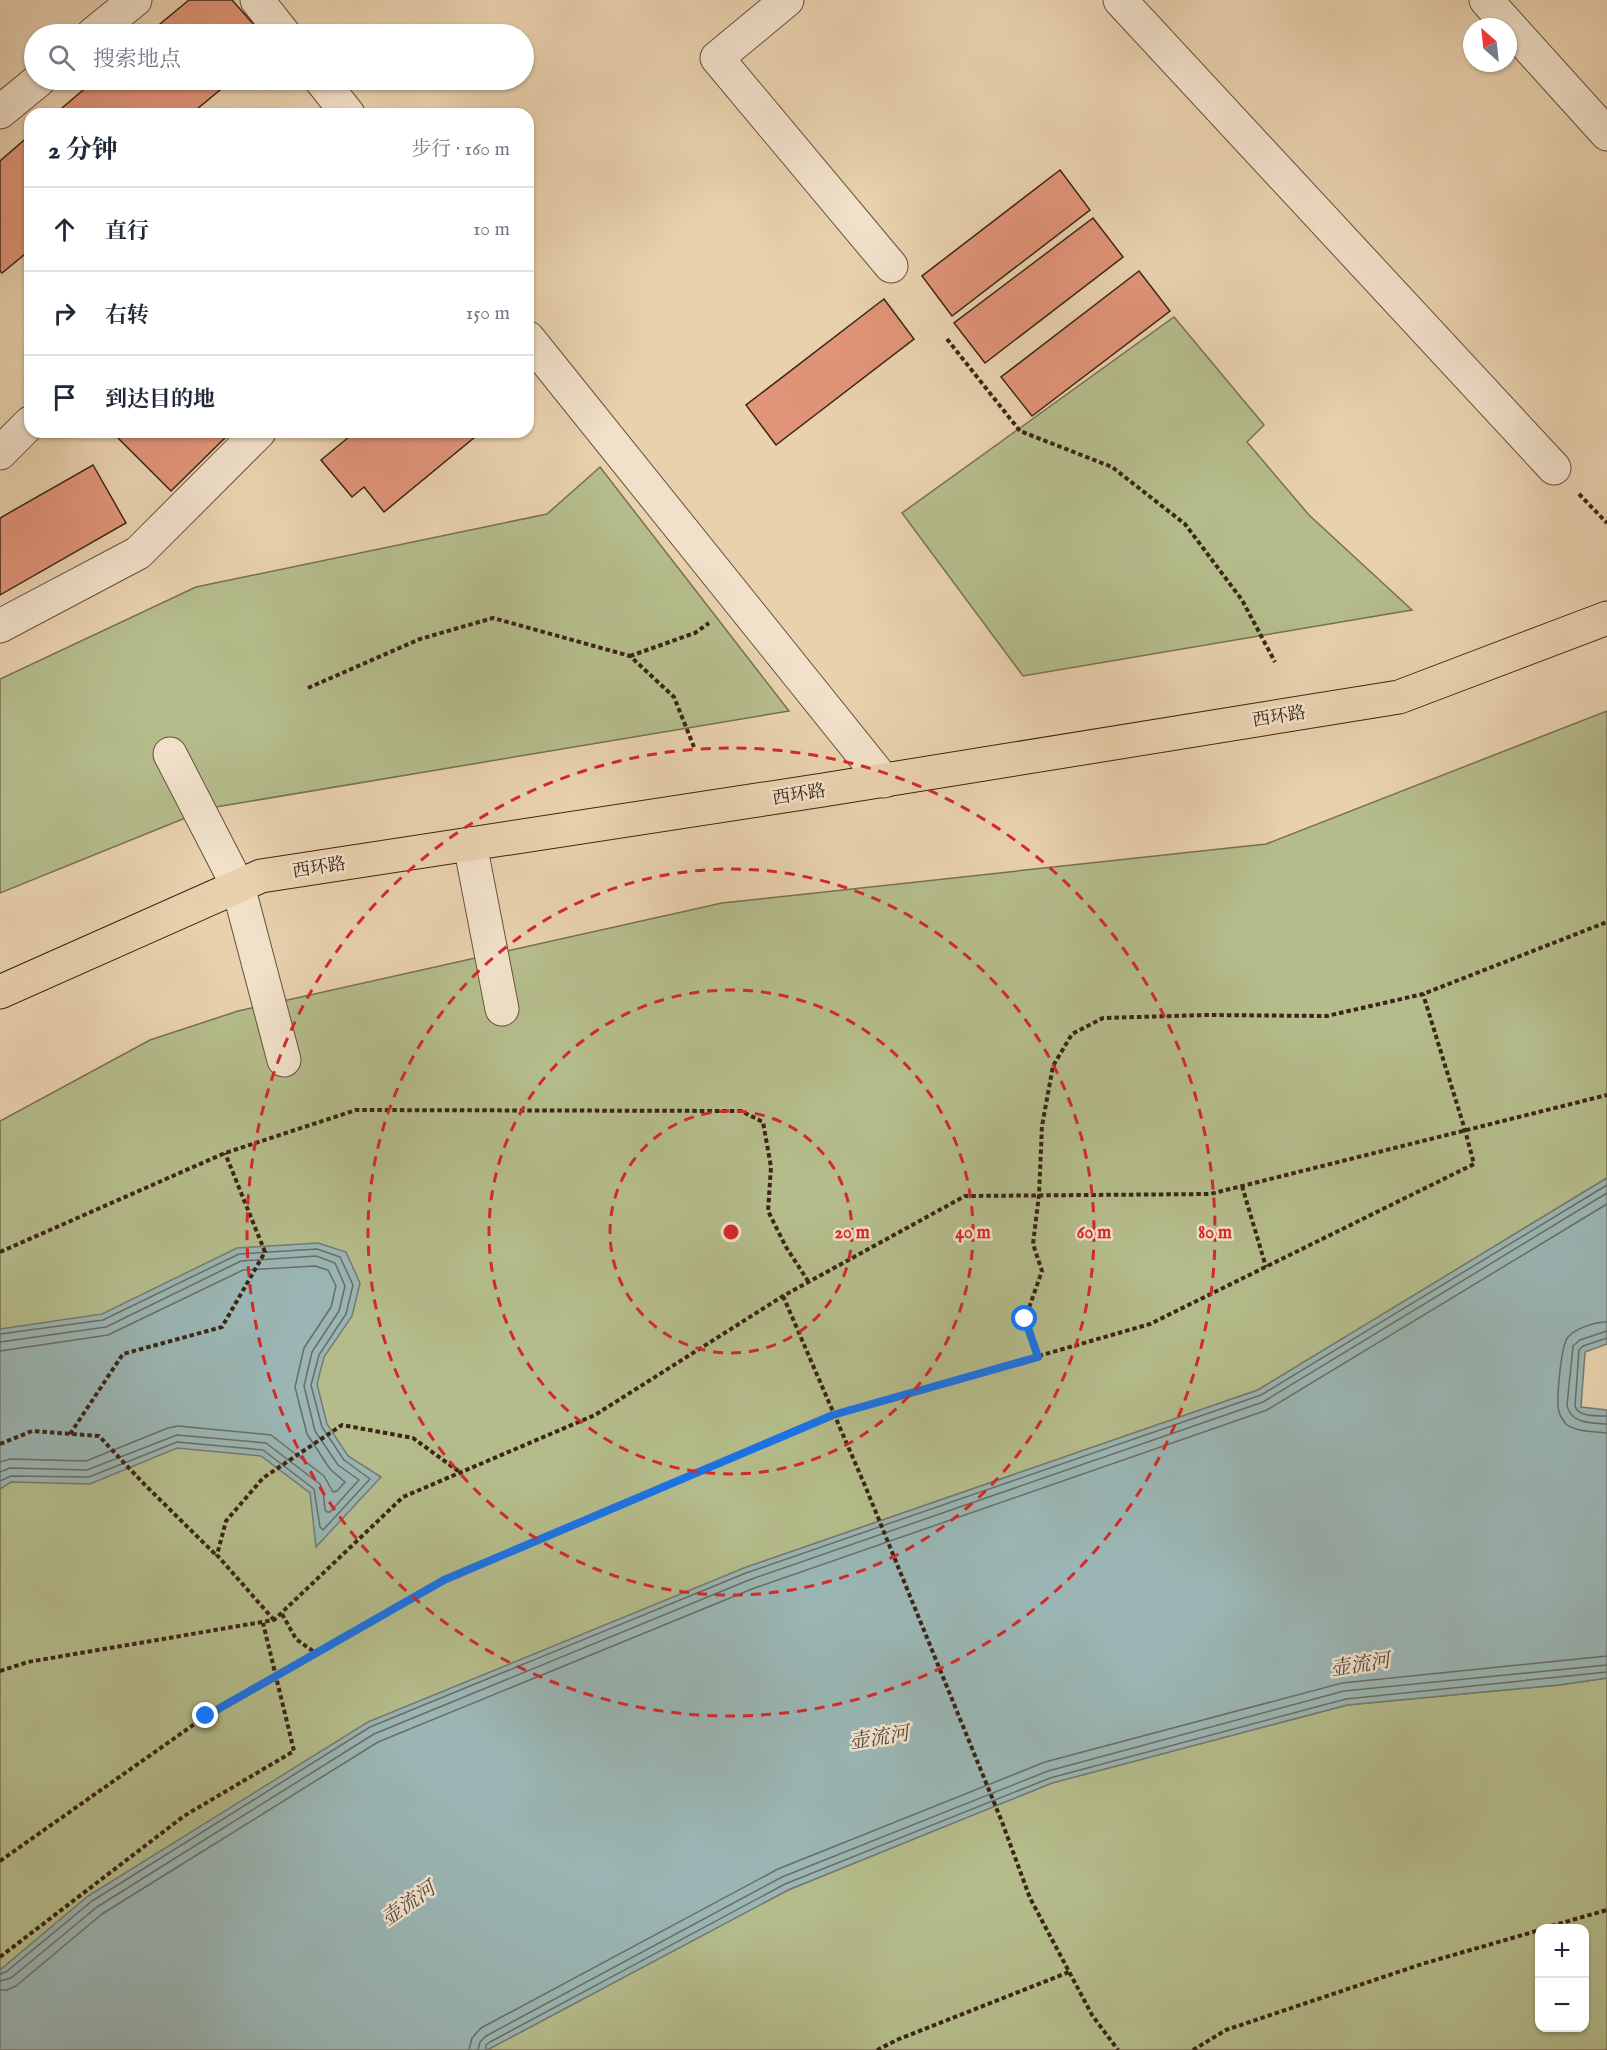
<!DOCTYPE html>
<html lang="zh">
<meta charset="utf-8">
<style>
:root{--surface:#fff;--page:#f6f6f7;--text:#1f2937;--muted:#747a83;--line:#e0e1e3}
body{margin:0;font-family:"IM FELL English","Noto Serif SC",serif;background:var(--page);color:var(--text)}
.controls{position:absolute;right:18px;bottom:18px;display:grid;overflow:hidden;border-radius:12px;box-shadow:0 2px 4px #0004}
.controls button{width:54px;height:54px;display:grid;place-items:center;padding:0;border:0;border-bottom:2px solid var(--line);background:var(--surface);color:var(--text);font:30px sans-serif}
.compass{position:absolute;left:1463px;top:18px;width:54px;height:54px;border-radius:50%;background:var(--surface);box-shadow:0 2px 4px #0004;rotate:333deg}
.stop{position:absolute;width:18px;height:18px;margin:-14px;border:4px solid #1a73e8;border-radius:50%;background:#fff}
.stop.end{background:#1a73e8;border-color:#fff;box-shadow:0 2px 6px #0008}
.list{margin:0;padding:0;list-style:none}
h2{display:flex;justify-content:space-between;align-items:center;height:78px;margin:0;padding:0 24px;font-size:26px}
h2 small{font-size:20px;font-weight:400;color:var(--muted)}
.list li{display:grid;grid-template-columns:39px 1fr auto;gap:18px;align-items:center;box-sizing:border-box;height:84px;padding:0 24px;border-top:2px solid var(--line)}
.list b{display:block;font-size:22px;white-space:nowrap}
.list em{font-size:20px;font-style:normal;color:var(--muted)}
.icon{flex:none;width:33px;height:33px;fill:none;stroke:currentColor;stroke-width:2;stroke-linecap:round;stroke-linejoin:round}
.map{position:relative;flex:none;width:1607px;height:2050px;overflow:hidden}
.search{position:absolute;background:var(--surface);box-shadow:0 2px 4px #0004;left:24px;top:24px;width:510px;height:66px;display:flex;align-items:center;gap:15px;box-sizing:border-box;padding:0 21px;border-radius:33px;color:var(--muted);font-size:22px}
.panel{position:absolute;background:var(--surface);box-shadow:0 2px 4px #0004;left:24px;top:108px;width:510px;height:330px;border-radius:18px}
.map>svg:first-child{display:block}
.green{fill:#b5bc8b;stroke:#787050;stroke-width:1.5;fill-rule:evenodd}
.water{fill:#9ab5b3;stroke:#747b74;stroke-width:1.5}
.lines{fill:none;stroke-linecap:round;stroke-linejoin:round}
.shore{stroke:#6a6d64;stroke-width:1.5}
.building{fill:#e19478;stroke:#3b2516;stroke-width:1.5}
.minor-casing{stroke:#66503c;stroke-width:35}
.major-casing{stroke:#3b2516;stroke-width:35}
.path{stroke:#3b2516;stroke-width:4;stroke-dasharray:4.5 3;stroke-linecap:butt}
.minor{stroke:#f1e1ca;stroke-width:33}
.major{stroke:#e9d1ae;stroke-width:33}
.route{stroke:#1a73e8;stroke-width:8}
.ring{fill:none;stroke:#d62828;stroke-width:3;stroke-dasharray:10 8}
.labels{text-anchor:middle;stroke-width:5;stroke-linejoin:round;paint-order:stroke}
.street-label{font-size:18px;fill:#3b2516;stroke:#f1e1ca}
.water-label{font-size:20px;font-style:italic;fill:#53493d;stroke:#f1e1ca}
.centre{fill:#d62828;stroke:#f1e1ca;stroke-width:3}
.ring-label{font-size:18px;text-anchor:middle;font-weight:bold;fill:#d62828;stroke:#f1e1ca;stroke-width:5;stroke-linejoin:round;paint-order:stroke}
</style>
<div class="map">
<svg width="1607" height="2050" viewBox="0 0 1607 2050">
<rect width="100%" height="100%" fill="#e9d1ae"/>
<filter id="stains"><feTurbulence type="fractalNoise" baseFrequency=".00333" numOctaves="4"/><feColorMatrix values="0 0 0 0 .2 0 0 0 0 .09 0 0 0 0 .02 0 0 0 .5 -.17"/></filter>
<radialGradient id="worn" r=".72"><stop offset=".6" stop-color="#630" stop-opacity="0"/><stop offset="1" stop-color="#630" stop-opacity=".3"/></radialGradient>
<path class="green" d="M 1174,317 L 1264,425 L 1247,442 L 1309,515 L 1412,610 L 1023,676 L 902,513 Z
M 600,467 L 789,711 L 210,808 L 0,893 L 0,679 L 196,587 L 547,514 Z
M 1607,711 L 1607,1178 L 1258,1390 L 744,1568 L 0,1970 L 0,1121 L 150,1040 L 238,1011 L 722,903 L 1266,844 Z
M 1607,1678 L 1607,2050 L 487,2050 L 788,1890 L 1052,1783 L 1347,1705 L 1559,1685 ZM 1540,1928 L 1584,1928 L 1584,2028 L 1540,2028 Z"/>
<path class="water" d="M 1607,1178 L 1607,1344 L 1585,1352 L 1581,1407 L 1607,1410 L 1607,1678 L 1559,1685 L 1347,1705 L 1052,1783 L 788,1890 L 487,2050 L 0,2050 L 0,1970 L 88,1896 L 368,1722 L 744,1568 L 1258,1390 Z
M 318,1243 L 346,1252 L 360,1283 L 352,1316 L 324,1357 L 317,1384 L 327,1424 L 348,1456 L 381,1477 L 316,1547 L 310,1493 L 261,1456 L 177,1448 L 90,1484 L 11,1482 L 0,1489 L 0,1329 L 102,1314 L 237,1248 Z"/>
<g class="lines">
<path class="shore" d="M 1607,1322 C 1595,1322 1576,1328 1568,1337 C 1561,1345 1556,1400 1559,1412 C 1560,1416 1563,1420 1566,1424 C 1576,1432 1595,1432 1607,1433
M 1607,1331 L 1580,1340 L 1573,1346 L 1567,1405 C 1570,1424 1592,1423 1607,1424
M 0,1334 L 103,1320 L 239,1254 L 317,1249 L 340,1257 L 353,1285 L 346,1314 L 319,1355 L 311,1385 L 322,1427 L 344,1460 L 370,1479 L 323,1530 L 320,1527 L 314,1489 L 263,1450 L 177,1442 L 89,1477 L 11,1476 L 0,1481
M 1607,1338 L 1583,1346 L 1579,1350 L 1575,1406 C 1578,1417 1596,1416 1607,1416
M 0,1342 L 106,1327 L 241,1261 L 316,1256 L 335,1263 L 345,1286 L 339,1311 L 312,1352 L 304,1386 L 315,1431 L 338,1465 L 359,1480 L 330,1512 L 327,1512 L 325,1510 L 323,1491 L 320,1484 L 266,1443 L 177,1435 L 87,1470 L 10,1468 L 0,1472
M 0,1351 L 108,1335 L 243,1270 L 315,1266 L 328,1270 L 336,1286 L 331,1307 L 304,1348 L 295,1387 L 307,1434 L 330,1469 L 345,1482 L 337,1491 L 333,1492 L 324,1476 L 271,1435 L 178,1426 L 168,1428 L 86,1461 L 10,1459 L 0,1462
M 0,1974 L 6,1972 L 92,1901 L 370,1727 L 746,1573 L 1261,1395 L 1607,1185
M 0,1981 L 11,1978 L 97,1907 L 374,1734 L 749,1580 L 1263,1402 L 1607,1193
M 0,1990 L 7,1990 L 16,1986 L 102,1914 L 378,1742 L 752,1589 L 1267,1410 L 1607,1204
M 469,2050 L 472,2038 L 481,2028 L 778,1869 L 1045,1762 L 1342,1683 L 1607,1656
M 478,2050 L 480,2042 L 486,2036 L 782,1877 L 1048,1771 L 1344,1691 L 1607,1665
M 486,2050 L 486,2045 L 490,2042 L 785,1884 L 1050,1778 L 1346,1699 L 1607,1672"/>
</g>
<path class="building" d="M 189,0 L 232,0 L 262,34 L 148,34 Z
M 95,80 L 232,80 L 191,114 L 55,114 Z
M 30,135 L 30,250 L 2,273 L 0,271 L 0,161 Z
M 1060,170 L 1090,210 L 952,316 L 922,276 Z
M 1093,218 L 1123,257 L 985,363 L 954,323 Z
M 1139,271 L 1170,311 L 1032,416 L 1001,377 Z
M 884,299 L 914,339 L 776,445 L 746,405 Z
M 112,432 L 231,432 L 171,491 Z
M 355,432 L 481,432 L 384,512 L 364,487 L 352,497 L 321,460 Z
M 93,465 L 126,523 L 0,595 L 0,518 Z"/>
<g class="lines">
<defs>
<path id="minor" d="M 257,0 L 284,34
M 787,0 L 717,58 L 891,266
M 1120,0 L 1554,468
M 1486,0 L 1607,134
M 93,34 L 135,0
M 321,80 L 348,114
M 0,112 L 39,80
M 528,338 L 884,781
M 0,453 L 30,423
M 0,626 L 138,553 L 259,432
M 170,754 L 238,886 L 284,1060
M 470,844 L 502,1009"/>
<path id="major" d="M 0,992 L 261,876 L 823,790 L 1399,697 L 1607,618"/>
</defs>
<use href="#minor" class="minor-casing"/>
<use href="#major" class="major-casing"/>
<path class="path" d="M 947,339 L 1020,431 L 1112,467 L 1185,524 L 1242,600 L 1275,662
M 1579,494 L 1607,523
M 630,656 L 695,633 L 709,623
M 308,688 L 420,639 L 493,618 L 630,656 L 674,697 L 694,747
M 1242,1186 L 1266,1267
M 0,1252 L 225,1153 L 356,1110 L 741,1111 L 763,1122 L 771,1167 L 768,1211 L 786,1247 L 808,1281
M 783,1296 L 866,1488 L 1002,1822 L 1030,1898 L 1092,2015 L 1118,2050
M 1038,1357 L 1025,1319 L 1042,1271 L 1033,1244 L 1039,1195 L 1042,1126 L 1053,1066 L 1072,1034 L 1103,1018 L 1206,1015 L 1327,1016 L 1423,994 L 1607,922
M 70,1434 L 123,1354 L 222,1327 L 265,1252 L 225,1153
M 0,1444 L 32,1431 L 99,1436 L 143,1483 L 216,1555
M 282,1614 L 296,1639 L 317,1654
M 274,1620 L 217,1555 L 226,1521 L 263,1478 L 342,1425 L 413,1438 L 461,1473
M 0,1671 L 28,1662 L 274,1620 L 403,1497 L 595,1415 L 783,1296 L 965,1196 L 1210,1194 L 1607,1095
M 0,1861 L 206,1716 L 444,1580 L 833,1415 L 1150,1324 L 1474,1164 L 1465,1130 L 1423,994
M 1544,1928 L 1607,1910
M 0,1957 L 184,1816 L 294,1751 L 263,1623
M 877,2050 L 899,2039 L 1069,1972
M 1193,2050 L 1226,2030 L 1422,1964 L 1540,1930"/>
<use href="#minor" class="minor"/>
<use href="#major" class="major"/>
</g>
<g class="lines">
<path class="route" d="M 206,1716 L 444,1580 L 833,1415 L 1038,1357 L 1025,1319"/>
</g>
<g class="ring">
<circle cx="731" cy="1232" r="121"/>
<circle cx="731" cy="1232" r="242"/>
<circle cx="731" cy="1232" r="363"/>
<circle cx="731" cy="1232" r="484"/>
</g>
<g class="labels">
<g class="street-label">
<text transform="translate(1279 716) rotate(-9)" y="6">西环路</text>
<text transform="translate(799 794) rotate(-9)" y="6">西环路</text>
<text transform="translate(319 867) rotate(-9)" y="6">西环路</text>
</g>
<g class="water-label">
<text transform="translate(1360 1664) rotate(-9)" y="7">壶流河</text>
<text transform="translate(879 1737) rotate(-9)" y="7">壶流河</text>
<text transform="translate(408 1903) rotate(-35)" y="7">壶流河</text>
</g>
</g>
<circle cx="731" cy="1232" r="9" class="centre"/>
<g class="ring-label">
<text x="852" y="1238">20 m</text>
<text x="973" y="1238">40 m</text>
<text x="1094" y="1238">60 m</text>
<text x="1215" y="1238">80 m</text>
</g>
<rect width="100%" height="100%" filter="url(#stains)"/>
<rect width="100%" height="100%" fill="url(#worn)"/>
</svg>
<div class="controls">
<button>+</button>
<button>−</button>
</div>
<svg class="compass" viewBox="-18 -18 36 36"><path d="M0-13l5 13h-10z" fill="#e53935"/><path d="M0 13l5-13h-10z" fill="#747a83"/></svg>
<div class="stop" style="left:1025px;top:1319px"></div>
<div class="stop end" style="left:206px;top:1716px"></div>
<div class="search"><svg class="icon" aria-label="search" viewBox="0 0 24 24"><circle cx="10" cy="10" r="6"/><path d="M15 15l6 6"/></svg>搜索地点</div>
<section class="panel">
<h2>2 分钟<small>步行 · 160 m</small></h2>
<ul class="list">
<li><svg class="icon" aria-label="ahead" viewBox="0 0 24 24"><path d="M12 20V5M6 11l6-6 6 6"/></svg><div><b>直行</b></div><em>10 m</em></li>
<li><svg class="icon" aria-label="right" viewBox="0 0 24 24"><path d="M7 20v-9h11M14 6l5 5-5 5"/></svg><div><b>右转</b></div><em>150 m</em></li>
<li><svg class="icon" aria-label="arrive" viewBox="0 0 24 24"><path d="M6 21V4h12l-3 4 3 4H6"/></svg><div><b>到达目的地</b></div></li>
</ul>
</section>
</div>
